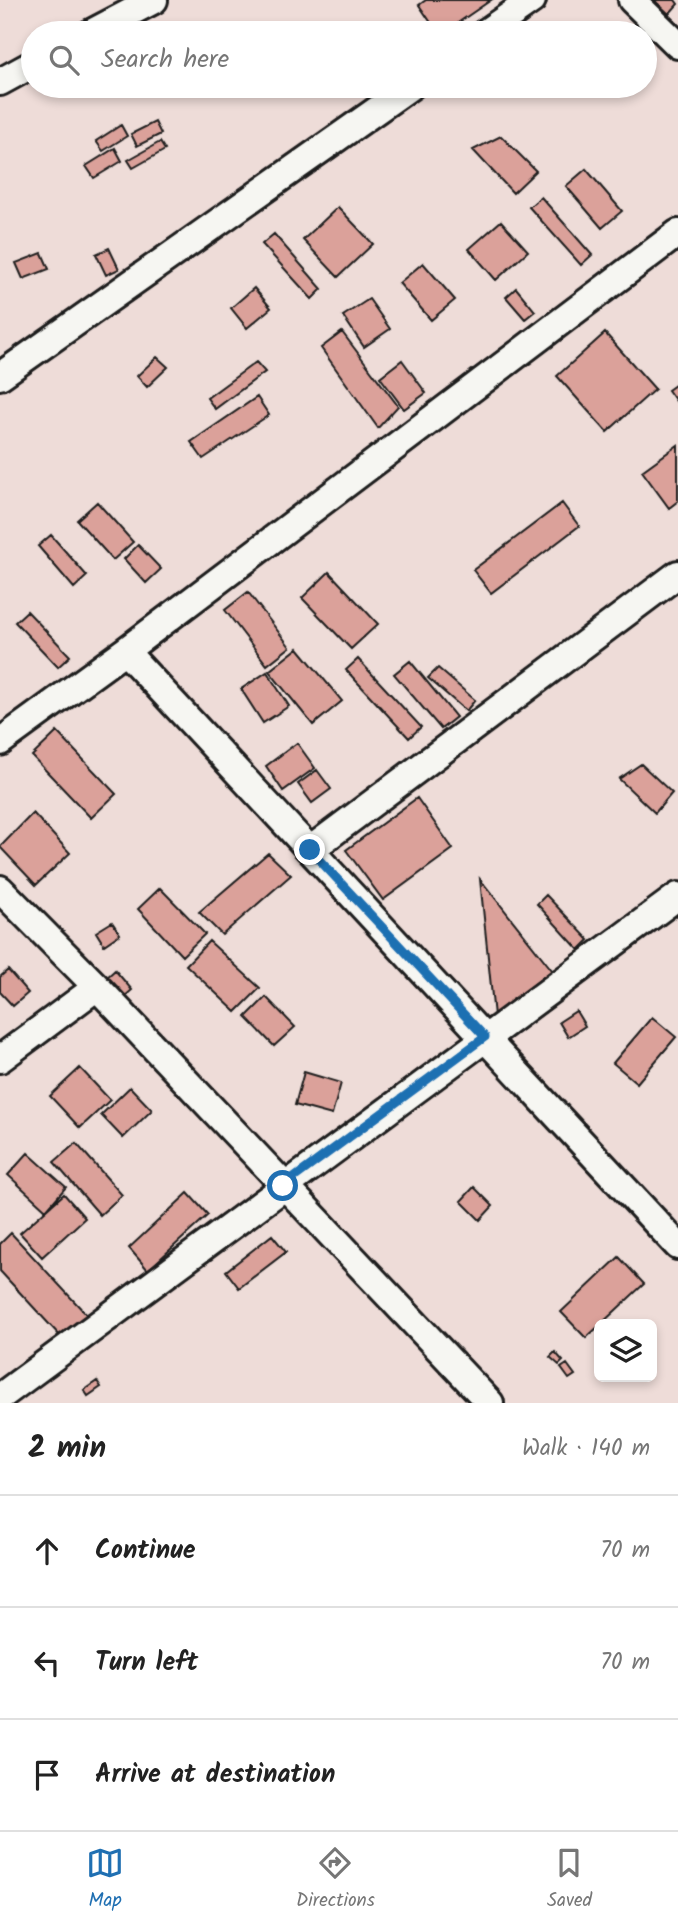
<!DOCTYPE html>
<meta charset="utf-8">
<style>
:root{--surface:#fff;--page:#f2f2f2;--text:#222;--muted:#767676;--line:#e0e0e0;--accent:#1f6fb2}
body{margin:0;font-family:Kalam,sans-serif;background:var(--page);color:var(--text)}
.controls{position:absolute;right:21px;bottom:21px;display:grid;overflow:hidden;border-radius:10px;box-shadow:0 4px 10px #0003}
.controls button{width:63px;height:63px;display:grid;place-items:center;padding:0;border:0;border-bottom:2px solid var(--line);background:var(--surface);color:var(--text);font:35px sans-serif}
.stop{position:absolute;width:21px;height:21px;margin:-16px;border:5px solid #1f6fb2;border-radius:50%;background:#fff}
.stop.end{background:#1f6fb2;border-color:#fff;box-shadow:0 2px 7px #0008}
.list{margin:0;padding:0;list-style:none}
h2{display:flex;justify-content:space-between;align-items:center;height:91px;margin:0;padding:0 28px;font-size:30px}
h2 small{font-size:23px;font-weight:400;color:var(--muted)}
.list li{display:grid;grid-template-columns:46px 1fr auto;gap:21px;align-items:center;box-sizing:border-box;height:112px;padding:0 28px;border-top:2px solid var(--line)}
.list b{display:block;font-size:26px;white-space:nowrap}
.list em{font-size:23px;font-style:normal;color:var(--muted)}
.icon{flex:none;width:38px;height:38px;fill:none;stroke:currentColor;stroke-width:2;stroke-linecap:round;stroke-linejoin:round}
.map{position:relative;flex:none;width:678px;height:1403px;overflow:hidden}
.search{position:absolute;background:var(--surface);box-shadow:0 4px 10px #0003;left:21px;right:21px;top:21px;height:77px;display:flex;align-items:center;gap:18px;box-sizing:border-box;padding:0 24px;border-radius:38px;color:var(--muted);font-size:26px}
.sheet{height:427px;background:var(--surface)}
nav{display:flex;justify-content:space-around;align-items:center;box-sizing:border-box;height:98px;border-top:2px solid var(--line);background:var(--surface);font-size:19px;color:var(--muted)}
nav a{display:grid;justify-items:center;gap:4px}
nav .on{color:var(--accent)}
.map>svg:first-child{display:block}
.building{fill:#dba19a;stroke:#1c1c1c;stroke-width:2}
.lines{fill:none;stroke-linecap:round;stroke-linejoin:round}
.minor-casing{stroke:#1c1c1c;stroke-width:32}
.minor{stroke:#f6f6f2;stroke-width:26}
.route{stroke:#1f6fb2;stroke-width:9}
</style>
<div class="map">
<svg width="678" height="1403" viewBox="0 0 678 1403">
<rect width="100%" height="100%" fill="#eedcd8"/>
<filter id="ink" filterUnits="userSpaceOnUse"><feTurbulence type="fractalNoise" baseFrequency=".0143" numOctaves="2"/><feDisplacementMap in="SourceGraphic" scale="14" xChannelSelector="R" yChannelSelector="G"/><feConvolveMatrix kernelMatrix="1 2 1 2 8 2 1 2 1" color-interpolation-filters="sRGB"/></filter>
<g filter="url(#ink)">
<path class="building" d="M 426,0 L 491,0 L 443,33 L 438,33 L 419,5 Z
M 654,0 L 675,0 L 678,4 L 669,14 Z
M 155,122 L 161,134 L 137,146 L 131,134 Z
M 121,125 L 127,136 L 103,151 L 96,141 Z
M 501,136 L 536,171 L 513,193 L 473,150 Z
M 160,142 L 165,150 L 133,168 L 128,160 Z
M 115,148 L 122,161 L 94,178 L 86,166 Z
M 586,169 L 622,211 L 602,228 L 566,186 Z
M 541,197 L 592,255 L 581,265 L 529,207 Z
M 338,207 L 373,244 L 338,277 L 303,240 Z
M 501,221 L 528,251 L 496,280 L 469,249 Z
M 274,234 L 322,289 L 312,299 L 262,244 Z
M 109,248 L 119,269 L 106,275 L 96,254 Z
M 42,253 L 49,269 L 23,279 L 16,263 Z
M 423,263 L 455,300 L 431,320 L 399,283 Z
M 254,288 L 271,308 L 247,328 L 231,308 Z
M 516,288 L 535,311 L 525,319 L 506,297 Z
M 369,299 L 390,329 L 364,347 L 343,316 Z
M 342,332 L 398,406 L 378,428 L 321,348 Z
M 605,333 L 655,389 L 607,432 L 557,376 Z
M 157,357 L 168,367 L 147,387 L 137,376 Z
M 402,360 L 426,393 L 404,409 L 380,377 Z
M 256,362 L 265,372 L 215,409 L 207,398 Z
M 678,383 L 678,404 L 668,390 Z
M 257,397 L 269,415 L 203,459 L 191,442 Z
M 678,445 L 678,501 L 669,508 L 642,471 Z
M 97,502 L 133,542 L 113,560 L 77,520 Z
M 562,503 L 579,526 L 491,593 L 473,570 Z
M 51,535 L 87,576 L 74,588 L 38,546 Z
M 138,545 L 161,569 L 146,583 L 124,559 Z
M 329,572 L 378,624 L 351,649 L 302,598 Z
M 248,592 L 290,647 L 267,665 L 225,610 Z
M 27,611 L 70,656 L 58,667 L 15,622 Z
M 298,648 L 342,701 L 313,725 L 269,671 Z
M 358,659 L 421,727 L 409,738 L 346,670 Z
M 410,661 L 456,717 L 441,729 L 394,674 Z
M 438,668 L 475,700 L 466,711 L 428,678 Z
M 267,672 L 289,706 L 263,723 L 241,689 Z
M 57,732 L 116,794 L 91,818 L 32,756 Z
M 297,743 L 315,768 L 283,791 L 266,766 Z
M 641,764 L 672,793 L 655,813 L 619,779 Z
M 317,770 L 331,789 L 312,803 L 298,784 Z
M 417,798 L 453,849 L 383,900 L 346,850 Z
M 33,813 L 70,853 L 36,885 L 0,847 Z
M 268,853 L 291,875 L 222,935 L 199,912 Z
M 480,879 L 552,970 L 494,1016 Z
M 160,888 L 205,934 L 182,956 L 138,909 Z
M 546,895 L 589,940 L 579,950 L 537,904 Z
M 112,922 L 120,934 L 104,945 L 96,932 Z
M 209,941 L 260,988 L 236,1012 L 186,965 Z
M 8,970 L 28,993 L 13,1006 L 0,992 L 0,977 Z
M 115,970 L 132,990 L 123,998 L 105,979 Z
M 266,997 L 295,1027 L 274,1046 L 246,1017 Z
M 576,1011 L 585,1026 L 568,1037 L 559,1022 Z
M 652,1017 L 676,1037 L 637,1083 L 613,1063 Z
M 80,1068 L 110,1100 L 80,1128 L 50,1096 Z
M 304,1072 L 341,1083 L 332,1115 L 295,1105 Z
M 130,1087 L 152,1110 L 123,1138 L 101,1115 Z
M 76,1143 L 122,1195 L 100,1215 L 54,1162 Z
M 28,1153 L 66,1187 L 46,1210 L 8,1175 Z
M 474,1187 L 493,1206 L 480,1220 L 461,1201 Z
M 188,1193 L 208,1215 L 148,1270 L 129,1248 Z
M 64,1194 L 85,1218 L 42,1257 L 20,1233 Z
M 11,1233 L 87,1315 L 62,1338 L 0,1271 L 0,1244 Z
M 272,1235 L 286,1252 L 239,1288 L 226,1271 Z
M 619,1257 L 644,1284 L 586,1338 L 561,1312 Z
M 555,1352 L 563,1361 L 559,1365 L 550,1357 Z
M 567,1364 L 575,1375 L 569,1379 L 561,1368 Z
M 97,1381 L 101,1387 L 88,1396 L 84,1390 Z"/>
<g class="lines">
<defs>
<path id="minor" d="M 632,0 L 678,45
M 91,33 L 154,0
M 485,33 L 532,0
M 0,82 L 33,64
M 0,376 L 411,86
M 125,651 L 678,1246
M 0,742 L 125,651 L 678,233
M 310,850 L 678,574
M 0,889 L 97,987 L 490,1403
M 0,1059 L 97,987
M 0,1397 L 678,896"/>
</defs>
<use href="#minor" class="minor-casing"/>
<use href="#minor" class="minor"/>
</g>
</g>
<g class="lines" filter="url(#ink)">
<path class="route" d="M 283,1186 L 485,1037 L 310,850"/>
</g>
</svg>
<div class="controls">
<button><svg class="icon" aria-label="layers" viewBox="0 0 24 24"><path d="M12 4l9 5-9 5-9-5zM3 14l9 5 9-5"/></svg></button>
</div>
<div class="stop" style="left:283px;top:1186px"></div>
<div class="stop end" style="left:310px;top:850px"></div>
<div class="search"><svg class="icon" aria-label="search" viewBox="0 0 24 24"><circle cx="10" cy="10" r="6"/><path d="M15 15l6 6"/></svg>Search here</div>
</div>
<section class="sheet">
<h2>2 min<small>Walk · 140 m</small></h2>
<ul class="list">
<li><svg class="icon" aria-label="ahead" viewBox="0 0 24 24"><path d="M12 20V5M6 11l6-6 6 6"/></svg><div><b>Continue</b></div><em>70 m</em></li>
<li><svg class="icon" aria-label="left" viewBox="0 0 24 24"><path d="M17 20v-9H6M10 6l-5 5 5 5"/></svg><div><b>Turn left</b></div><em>70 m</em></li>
<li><svg class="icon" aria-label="arrive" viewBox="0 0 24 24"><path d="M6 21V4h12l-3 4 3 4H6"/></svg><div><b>Arrive at destination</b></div></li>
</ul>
</section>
<nav>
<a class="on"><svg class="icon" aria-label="map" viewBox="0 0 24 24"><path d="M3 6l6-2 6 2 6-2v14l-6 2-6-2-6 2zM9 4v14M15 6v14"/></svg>Map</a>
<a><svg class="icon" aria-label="directions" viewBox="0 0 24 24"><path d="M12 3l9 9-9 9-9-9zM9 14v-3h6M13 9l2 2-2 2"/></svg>Directions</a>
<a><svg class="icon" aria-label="saved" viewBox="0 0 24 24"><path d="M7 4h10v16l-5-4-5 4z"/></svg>Saved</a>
</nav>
